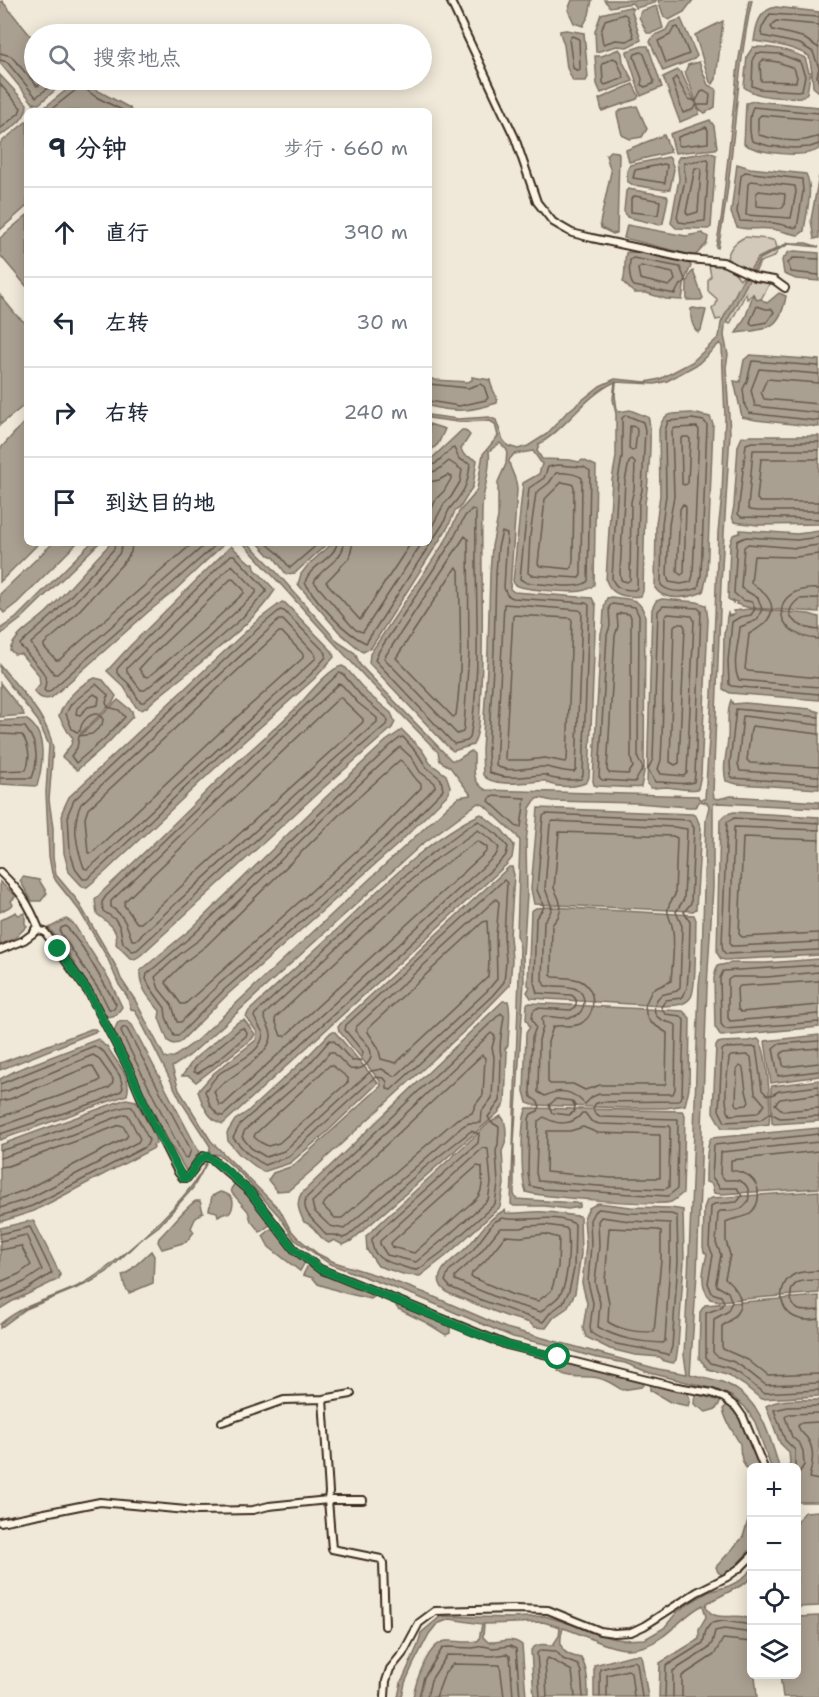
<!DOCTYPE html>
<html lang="zh">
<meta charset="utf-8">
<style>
:root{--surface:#fff;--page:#f2f2f3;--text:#1f2937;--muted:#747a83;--line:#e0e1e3}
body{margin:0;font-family:"Shantell Sans","LXGW WenKai TC",sans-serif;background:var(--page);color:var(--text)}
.controls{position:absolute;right:18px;bottom:18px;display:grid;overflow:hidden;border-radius:9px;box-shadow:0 3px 15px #0003}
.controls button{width:54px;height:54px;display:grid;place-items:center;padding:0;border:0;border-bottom:2px solid var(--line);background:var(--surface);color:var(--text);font:30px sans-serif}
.stop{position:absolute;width:18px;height:18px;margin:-14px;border:4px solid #0b8043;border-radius:50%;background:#fff}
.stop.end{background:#0b8043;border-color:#fff;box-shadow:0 2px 6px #0008}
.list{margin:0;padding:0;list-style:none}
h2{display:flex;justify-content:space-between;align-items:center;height:78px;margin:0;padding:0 24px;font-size:26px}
h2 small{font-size:20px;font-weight:400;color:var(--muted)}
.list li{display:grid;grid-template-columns:39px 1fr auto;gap:18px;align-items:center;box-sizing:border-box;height:90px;padding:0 24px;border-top:2px solid var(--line)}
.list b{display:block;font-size:22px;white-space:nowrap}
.list em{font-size:20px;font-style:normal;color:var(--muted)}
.icon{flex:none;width:33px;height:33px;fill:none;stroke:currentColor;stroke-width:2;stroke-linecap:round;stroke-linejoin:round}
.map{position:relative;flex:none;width:819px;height:1697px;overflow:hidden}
.search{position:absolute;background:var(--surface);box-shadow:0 3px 15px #0003;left:24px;top:24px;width:408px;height:66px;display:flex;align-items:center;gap:15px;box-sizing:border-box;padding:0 21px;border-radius:33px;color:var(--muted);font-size:22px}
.panel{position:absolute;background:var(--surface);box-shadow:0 3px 15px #0003;left:24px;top:108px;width:408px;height:438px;border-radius:9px}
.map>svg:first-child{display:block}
.green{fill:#d2c9ba;stroke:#867a6c;stroke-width:1.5}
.water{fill:#aaa091;stroke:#7e7163;stroke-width:1.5;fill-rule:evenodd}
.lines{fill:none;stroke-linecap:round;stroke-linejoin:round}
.shore{stroke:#67594c;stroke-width:1.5}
.street-casing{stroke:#3b2a1e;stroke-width:10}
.street{stroke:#fcf5e5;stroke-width:6}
.route{stroke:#0b8043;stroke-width:8}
</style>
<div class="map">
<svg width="819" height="1697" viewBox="0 0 819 1697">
<rect width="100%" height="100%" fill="#f0e9d9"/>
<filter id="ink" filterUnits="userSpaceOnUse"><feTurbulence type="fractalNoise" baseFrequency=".0167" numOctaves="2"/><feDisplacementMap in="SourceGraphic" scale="12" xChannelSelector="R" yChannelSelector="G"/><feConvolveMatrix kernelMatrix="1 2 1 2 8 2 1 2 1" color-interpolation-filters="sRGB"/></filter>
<g filter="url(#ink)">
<path class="green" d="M 745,237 L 769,239 L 775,241 L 778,251 L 774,257 L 760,262 L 755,273 L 733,264 L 727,258 C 730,247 735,242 745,237 Z
M 715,263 L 731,268 L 740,279 L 745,276 L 771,281 L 761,299 L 757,300 L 753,294 L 747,299 L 746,293 L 730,324 L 720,319 L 716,320 L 712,309 L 716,305 L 717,299 L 708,291 L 708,280 L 711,276 L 709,265 Z"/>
<path class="water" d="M 572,0 L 592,0 L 589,15 L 583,26 L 574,23 L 568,10 Z
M 604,0 L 656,0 L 655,3 L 636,8 L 632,3 L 610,7 Z
M 658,0 L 693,0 L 684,12 L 669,20 L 664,17 Z
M 749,0 L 752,0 C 734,82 735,166 718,248 L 716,247 L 722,214 L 738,64 Z
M 2,1 L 34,40 L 34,80 L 67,80 L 39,104 L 33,103 L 0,63 L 0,2 Z
M 657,6 L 663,28 L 652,33 L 647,33 L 639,17 L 641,11 Z
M 629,7 L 633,9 L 632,12 L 641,40 L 627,47 L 617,46 L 596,52 L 595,31 L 601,14 Z
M 776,7 L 819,12 L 819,92 L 813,87 L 812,74 L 810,75 L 807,93 L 803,97 C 786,98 757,99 744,87 L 747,56 L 753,47 C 772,47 788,49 805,58 L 809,72 L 812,72 L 809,56 C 792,46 774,44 754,41 C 756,25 759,10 776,7 Z
M 681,19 L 697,56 L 694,59 L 663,71 L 650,42 C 652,35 660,33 666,30 L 670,23 Z
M 723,21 L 716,79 L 713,84 L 710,82 L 695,35 Z
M 566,30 L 584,33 L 588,77 L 586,81 L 573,81 L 567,68 L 564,45 L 560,33 L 560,31 Z
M 642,46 L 648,46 L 662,87 L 641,96 L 627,53 L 627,51 Z
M 619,49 L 622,53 L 623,62 L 633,81 L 601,93 L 597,84 L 595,56 L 602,56 Z
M 699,62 L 708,85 L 716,89 L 715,107 L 705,113 L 699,109 L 685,72 L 688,65 Z
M 678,70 L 682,74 L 699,111 L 699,114 L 680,122 L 663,77 Z
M 0,75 L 27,104 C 27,120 11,128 0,136 Z
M 79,80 L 85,80 L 91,87 L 130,108 L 131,111 L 42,111 L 45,107 Z
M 633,84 L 639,96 L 637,99 L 602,111 L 599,99 Z
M 754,101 L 819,107 L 819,149 C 804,159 759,153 744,144 L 746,103 Z
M 637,106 L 647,129 L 642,137 L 630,139 L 622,135 L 617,114 L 622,109 Z
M 710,120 L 714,126 L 717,147 L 715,149 L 675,153 L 670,134 Z
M 27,121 L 27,206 L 0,230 L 0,143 Z
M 664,135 L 671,152 L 629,162 L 626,150 Z
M 610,151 L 618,152 L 619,155 L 617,233 L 613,234 L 601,228 L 600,223 L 611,172 L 606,155 Z
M 709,152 L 716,155 L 711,227 L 708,229 L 676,228 L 671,223 L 679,179 L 677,161 L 679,157 Z
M 668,157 L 670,158 L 674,169 L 670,189 L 665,190 L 633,185 L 627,181 L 627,171 L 630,165 Z
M 737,164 L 750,168 L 806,174 C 814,189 806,214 804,231 L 799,235 C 790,234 780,230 771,229 C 759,227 747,231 737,227 L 731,213 Z
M 819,176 L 819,238 L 814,239 L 811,220 Z
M 628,189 L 667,196 L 668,198 L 663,223 L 660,225 L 627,217 L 624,211 L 626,191 Z
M 27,215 L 27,287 L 0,255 L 0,238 Z
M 627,225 L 686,236 L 702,233 L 708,237 L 707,243 L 695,256 L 624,238 Z
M 788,243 L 806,243 L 819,247 L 789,244 L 760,259 L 725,325 L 724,336 L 728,355 L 726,367 L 730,433 L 721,583 L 713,792 L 714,798 L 718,799 L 731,796 L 819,802 L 819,808 L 719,803 L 713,804 L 713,887 L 707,986 L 697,1273 L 690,1374 C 700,1377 711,1378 722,1382 C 759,1396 769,1432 779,1467 L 771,1467 L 755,1422 L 745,1407 L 731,1396 L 715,1389 L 650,1373 L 625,1363 L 593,1357 L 559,1347 L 513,1337 L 416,1296 L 330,1264 L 294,1239 L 280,1217 L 243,1176 L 221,1156 L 215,1154 L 211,1155 L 193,1188 L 159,1226 L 139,1241 L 107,1272 L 89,1283 L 26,1309 L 0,1328 L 0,1324 C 29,1300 56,1299 86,1282 C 117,1264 212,1182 210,1146 L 182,1103 L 135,1010 L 131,1009 L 127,996 L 119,985 L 107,957 L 79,910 L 56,881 L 52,873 L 49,856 L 46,792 L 49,745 L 38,721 L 0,672 L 0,665 C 19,689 48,716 53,748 L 49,800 L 53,828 L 53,857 L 56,875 L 77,900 L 117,968 L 121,979 L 135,1000 L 165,1058 L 174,1057 L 196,1041 L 447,807 L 459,797 L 471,795 L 450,767 L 440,761 L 438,752 L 365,677 L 243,543 L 248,543 L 270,565 L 338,642 L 355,653 L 360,665 L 451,760 L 457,760 L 471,751 L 474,754 C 475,769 470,781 486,790 L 698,796 L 699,799 L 705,799 L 712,695 L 718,532 L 722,495 L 725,417 L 722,347 L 720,343 L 698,364 L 667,381 L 655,384 L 616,382 L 615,395 L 617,410 L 619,412 L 630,410 L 648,417 C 653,429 648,487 645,503 L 643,591 L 641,596 C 626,598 611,595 606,580 L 612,480 L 616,457 L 616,414 L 613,399 L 615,382 C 584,396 566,429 539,444 L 537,451 L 542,459 L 570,460 L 579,462 L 583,460 L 596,466 L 594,585 C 590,588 587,590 582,591 C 570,593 526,590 515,585 L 513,581 L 523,483 L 539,474 L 542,464 L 533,451 L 514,454 L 509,460 C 509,470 517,476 517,490 L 510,589 L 514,592 L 592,598 L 596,606 L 589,777 L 587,782 C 578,787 561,788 550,784 C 545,782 548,780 542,781 C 527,782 493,788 483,775 L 482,751 L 488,650 L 490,574 L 492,546 L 498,517 L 498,482 L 506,464 L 507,450 L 500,443 L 489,451 C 492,470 482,491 482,510 C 481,569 484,627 481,686 C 480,704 481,729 473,745 L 453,751 L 448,747 L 369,663 L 370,654 L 446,540 L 459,512 L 473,496 L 477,489 L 483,454 L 498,436 L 495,424 L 490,421 L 458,422 L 429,418 L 429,415 L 458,419 L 489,417 L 496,420 L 503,440 L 508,446 L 518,449 L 528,446 L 547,434 L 566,413 L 600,386 L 615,379 L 646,382 L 660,379 L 692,362 L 719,337 L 721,323 L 741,283 L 758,258 ZM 540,798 L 552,801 L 637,803 L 689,807 L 695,807 L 700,801 L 707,803 L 709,807 L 706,819 L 702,959 L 699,985 C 695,1109 691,1232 684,1355 L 687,1374 L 658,1369 L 506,1328 L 425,1293 L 382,1277 L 334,1262 L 318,1254 L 298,1238 L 290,1229 L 280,1210 L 211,1141 L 179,1090 L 172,1067 L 189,1056 L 218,1030 L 421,845 L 478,803 L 484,805 L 517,836 L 520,841 L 517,935 L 520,948 L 511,1204 L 514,1206 L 545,1206 L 568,1209 L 580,1207 L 580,1204 L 575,1203 L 516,1199 L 514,1194 L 514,1143 L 524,981 L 523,956 L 527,894 L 526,842 L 530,808 L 536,799 Z
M 795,251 L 819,253 L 819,281 L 796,279 L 784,274 L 782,260 L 789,252 Z
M 628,252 L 645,253 L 689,263 L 691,266 L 685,280 L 682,300 L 666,299 L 646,293 L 634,293 L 623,282 C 626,274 624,263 626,253 Z
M 693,271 L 703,298 L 701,300 L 687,300 C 687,290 685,278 693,271 Z
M 779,293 L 786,296 C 780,331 766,329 736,333 L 746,316 L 753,294 L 757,300 L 761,299 L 767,303 Z
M 0,295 L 17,316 L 27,324 L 27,403 L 0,425 Z
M 693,308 L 706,310 L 701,330 L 698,332 C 692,328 690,316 691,309 Z
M 750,355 L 819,360 L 819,427 L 756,420 L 742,417 L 734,381 L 740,382 L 744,360 Z
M 472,377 L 490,380 C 491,390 499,397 497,403 C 471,411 457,413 429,406 L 429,378 L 435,380 L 468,382 L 472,380 Z
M 692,413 L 710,417 L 713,424 L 707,576 L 703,592 C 689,598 664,602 655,588 L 656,524 L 660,495 L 659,430 C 664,409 674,415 692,413 Z
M 27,419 L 27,543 L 39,543 L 0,582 L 0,449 Z
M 429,424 L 445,429 L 438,444 L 429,452 Z
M 462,430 L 465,430 L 470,435 L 461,449 L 464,455 L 477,460 L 473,486 L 460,508 L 455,511 L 448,527 L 371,648 L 363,652 L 340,633 L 302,589 L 298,584 L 301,574 L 308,565 L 333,543 L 429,543 L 429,461 Z
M 750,436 L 819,436 L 819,524 L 758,525 L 734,522 L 732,516 L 734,506 L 738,446 L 742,437 Z
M 740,530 L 797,534 L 819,531 L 819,612 L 750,608 L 736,604 L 737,602 L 733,601 L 733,603 L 728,599 L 730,544 L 733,535 L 740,533 Z
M 53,543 L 77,543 L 17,603 L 4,613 L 0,608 L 0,594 Z
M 91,543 L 99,543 L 21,619 L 0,635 L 0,629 L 16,618 Z
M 111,543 L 225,543 L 172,593 L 148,612 L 51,698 C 44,700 38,697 34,691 L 40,684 L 39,675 L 21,654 L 14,654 L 10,650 C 16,632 37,623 50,609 C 70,587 90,565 111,543 Z
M 258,543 L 328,543 L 295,573 L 286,574 L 274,557 L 269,555 Z
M 231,546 L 250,563 L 254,563 L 255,569 L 275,590 C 253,624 207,657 175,683 C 166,691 155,698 147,707 L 142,710 L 136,707 L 124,687 L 107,671 L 130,646 Z
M 611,597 C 629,600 640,596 645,616 L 644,772 L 641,787 C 631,789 609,786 597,786 L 594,785 L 593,781 L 601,633 C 606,621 601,609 607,598 Z
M 662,599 L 697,602 L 706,605 L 708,620 L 701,774 L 698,789 C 685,791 678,788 667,787 C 661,787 657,788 651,788 L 647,784 L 652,609 L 656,601 Z
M 282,602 L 285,603 L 332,651 L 334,657 L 314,679 L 231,753 L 105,872 L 87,887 L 83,887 L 69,872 L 64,853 L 62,812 L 69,797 L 258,620 Z
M 749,609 L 809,614 L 819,617 L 819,700 L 730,693 L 723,689 L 724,633 C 728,629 725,620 728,613 L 729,616 L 735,614 L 733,611 Z
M 342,666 L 346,668 L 367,693 L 391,713 L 395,722 L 392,728 L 321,790 L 141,955 L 135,959 L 130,958 L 116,944 C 119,928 108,923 97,914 L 95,900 L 102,892 C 140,857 177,821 214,784 C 240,758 269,735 295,709 C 305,699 329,668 342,666 Z
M 95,678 L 103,680 L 116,696 L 113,702 L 80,734 L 82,734 L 118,700 L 132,711 L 133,716 L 108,743 L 77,770 L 62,757 L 71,745 L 73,738 L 68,732 L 59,716 C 65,699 79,685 95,678 Z
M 0,683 L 23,712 L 24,715 L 0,717 Z
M 731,700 L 733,704 L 745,703 L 811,709 L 819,712 L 819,789 L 737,784 L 726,781 C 722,766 727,753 728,738 C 729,726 726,712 731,700 Z
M 25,719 C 48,731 43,765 37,786 L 0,784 L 0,721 Z
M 402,730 L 422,750 L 430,763 L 446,775 L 450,786 L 449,793 L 397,845 L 228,994 L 179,1043 L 173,1044 L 168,1041 L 159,1018 L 160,1011 C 150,999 139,988 140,971 L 191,929 L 326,797 L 386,741 Z
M 538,808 L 692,814 L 696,816 L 701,828 L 696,909 L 693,911 L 534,904 L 531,889 Z
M 734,812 L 819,817 L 819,955 L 725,960 L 721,959 L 717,953 L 720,820 L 727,814 Z
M 481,814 L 502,830 L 514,845 L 512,858 L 506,865 L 223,1124 C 209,1121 202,1104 198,1091 L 214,1073 L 256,1040 L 257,1032 L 246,1017 L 249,1011 C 280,982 311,954 343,924 C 383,886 430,837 481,814 Z
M 509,867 L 512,867 L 514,875 L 510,936 L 512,960 L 510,985 L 470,1026 L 316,1167 L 289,1190 L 277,1191 L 268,1180 L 273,1173 L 293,1166 L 381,1086 L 380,1081 L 339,1031 L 338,1027 L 342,1022 Z
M 23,877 L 39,880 L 47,893 L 41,901 L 32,901 L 20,881 Z
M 0,882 L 16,896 L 11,901 L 13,905 L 0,912 Z
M 551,907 L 694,915 L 696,920 C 695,934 697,988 691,997 C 685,1006 674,1005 664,1006 L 531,998 L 527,992 L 530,987 L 528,985 L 531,911 L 536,908 Z
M 16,912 L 18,915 L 25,913 L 25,924 L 27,926 L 15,938 L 0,945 L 0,920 Z
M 66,919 L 73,923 L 109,979 L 122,1007 L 116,1015 L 108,1017 L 105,1014 L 68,953 L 49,928 Z
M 819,959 L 819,1027 L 721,1036 L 715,1027 L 714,978 L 717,966 L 731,963 L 766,963 Z
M 503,1001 L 508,1001 C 512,1015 508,1031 508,1045 L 505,1049 L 507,1053 L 505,1103 L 498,1113 L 351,1241 L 343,1245 L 334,1240 L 329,1243 C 318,1239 316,1225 304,1222 C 300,1213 295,1204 301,1194 Z
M 530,1003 L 683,1011 L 690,1018 L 689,1089 L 685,1105 L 666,1108 L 628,1108 L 533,1105 L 527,1103 L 524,1091 L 526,1033 L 530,1027 L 526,1019 L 527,1004 Z
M 244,1020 L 255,1034 L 252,1039 L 196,1082 L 189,1076 L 182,1076 L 194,1059 L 238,1022 Z
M 127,1021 L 132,1025 L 199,1152 L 186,1171 L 164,1133 L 116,1036 L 114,1031 L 118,1022 Z
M 91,1029 L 95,1029 L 97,1031 L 0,1070 L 0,1063 Z
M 331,1032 L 335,1032 L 378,1083 L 327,1132 L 290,1163 L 263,1172 L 239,1154 L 228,1141 L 227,1133 L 235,1120 L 247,1112 L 305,1059 Z
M 819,1035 L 819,1076 L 771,1083 L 765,1041 Z
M 98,1039 L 105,1046 L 107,1046 C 115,1062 133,1076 127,1095 L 0,1140 L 0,1079 L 17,1070 Z
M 758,1039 C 768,1047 771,1109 769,1124 L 738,1128 L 722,1128 L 713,1112 L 716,1046 L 718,1043 L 722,1042 L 748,1041 Z
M 819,1080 L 819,1121 L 774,1124 L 772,1123 L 771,1088 L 772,1086 Z
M 126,1099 L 136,1101 L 155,1137 L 156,1144 L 153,1145 L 154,1148 L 34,1211 L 0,1222 L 0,1145 Z
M 527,1108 L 682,1111 L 685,1115 L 683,1193 C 679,1196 675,1200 671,1202 C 660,1206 540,1197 526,1192 C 521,1179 520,1120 527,1108 Z
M 501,1116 C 508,1123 507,1142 502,1151 L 504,1184 L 500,1207 L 446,1256 L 420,1276 L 406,1275 L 378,1266 L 367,1250 L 366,1236 L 489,1123 Z
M 819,1128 L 819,1188 L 721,1194 L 714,1193 L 712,1184 L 706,1182 C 706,1172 706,1145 711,1138 Z
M 235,1183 L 240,1186 L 271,1224 L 260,1232 L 251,1221 L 248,1211 L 232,1193 L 231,1189 Z
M 819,1191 L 819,1293 L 719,1301 L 710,1299 C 699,1285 703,1270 707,1254 L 704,1252 L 703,1247 L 704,1208 L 707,1200 L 712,1198 Z
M 220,1192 C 233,1194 236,1202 230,1213 L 223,1213 L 218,1216 L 217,1212 L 209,1210 L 212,1196 Z
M 196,1201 L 200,1201 L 203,1212 L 195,1219 L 191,1228 L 194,1232 L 186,1242 L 162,1249 L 158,1242 L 159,1238 C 169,1229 186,1206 196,1201 Z
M 598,1203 L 631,1207 L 671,1208 L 683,1210 L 684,1261 L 678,1347 L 676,1360 L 673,1363 L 664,1361 L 660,1357 L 635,1355 L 610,1349 L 586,1337 L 583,1328 L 587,1303 L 582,1283 L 586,1245 L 584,1218 L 589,1208 Z
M 505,1210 L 506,1213 C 520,1214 531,1211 545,1212 C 557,1212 568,1216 580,1216 L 581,1254 L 575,1293 L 567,1308 L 554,1317 L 546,1328 L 534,1327 L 530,1323 L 506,1316 L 448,1293 C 441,1288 437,1281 441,1273 C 446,1262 460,1255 468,1246 C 480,1233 488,1218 505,1210 Z
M 33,1220 L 60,1274 L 59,1279 L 11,1302 L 0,1309 L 0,1228 Z
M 271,1229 L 276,1229 L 288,1246 L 305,1262 L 300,1271 L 269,1247 L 263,1236 Z
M 151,1251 L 154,1256 L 153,1283 L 129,1293 L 125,1287 L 122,1275 L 126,1274 Z
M 308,1265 L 330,1277 L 375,1292 L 375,1296 L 371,1299 L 345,1293 L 318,1284 L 313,1278 L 303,1275 Z
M 819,1296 L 819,1396 L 761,1399 L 744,1385 L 727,1374 L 708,1369 L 699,1358 L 700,1312 L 705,1305 Z
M 403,1305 L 447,1325 L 450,1328 L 450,1333 L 446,1335 L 427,1323 L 398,1309 L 396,1306 Z
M 562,1361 L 642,1381 L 644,1384 L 641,1387 L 622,1390 C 613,1384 602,1377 590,1377 C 579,1376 568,1379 558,1371 Z
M 650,1384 L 687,1392 L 690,1399 L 688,1406 L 670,1402 L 650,1390 Z
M 695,1394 L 721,1401 L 716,1409 L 706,1412 L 694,1404 Z
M 819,1400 L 819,1502 L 796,1502 L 796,1468 L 788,1467 L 790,1463 L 789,1452 L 780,1443 L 766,1406 C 781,1398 803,1400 819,1400 Z
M 728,1404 L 740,1419 L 760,1464 L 760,1467 L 752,1468 L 751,1490 L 747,1479 L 748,1470 C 741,1463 740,1452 740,1444 C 733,1431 726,1423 723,1409 Z
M 751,1510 L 751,1549 L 732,1570 L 722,1575 L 718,1572 L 716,1567 L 743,1537 Z
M 819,1511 L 819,1606 L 797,1607 L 796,1529 L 798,1520 L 805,1512 Z
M 751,1570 L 751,1578 L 744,1584 L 707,1603 L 706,1606 C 714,1626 738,1609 751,1621 L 752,1674 L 755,1675 L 757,1697 L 659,1697 L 660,1663 L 699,1639 L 699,1629 L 706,1617 L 703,1605 C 687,1613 676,1627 662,1637 C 625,1664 597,1638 563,1628 C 557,1647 562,1655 581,1658 C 588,1670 588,1683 588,1697 L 534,1697 L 531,1650 C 538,1642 543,1645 553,1645 L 559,1636 L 560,1627 L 543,1622 L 484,1624 L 483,1637 L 488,1642 C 500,1643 512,1636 522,1645 L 526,1697 L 413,1697 C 416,1681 428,1643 446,1641 C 457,1640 469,1645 479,1640 L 482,1624 L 450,1619 L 437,1624 L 429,1634 L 413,1665 L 405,1683 L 402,1697 L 398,1697 L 401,1683 L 418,1645 L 421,1633 L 441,1616 L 511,1618 L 545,1616 L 574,1625 L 590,1632 L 611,1638 L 624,1640 L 645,1639 L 664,1628 L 677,1612 L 693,1601 L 708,1592 L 729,1586 L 741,1580 Z
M 819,1616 L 819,1697 L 783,1697 L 780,1675 L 796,1674 L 797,1617 Z
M 632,1655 L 641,1655 L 648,1697 L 594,1697 L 594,1665 Z"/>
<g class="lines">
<path class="shore" d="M 624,14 L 627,16 L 634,37 L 627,41 L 616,40 L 603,44 L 601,32 L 605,20 Z
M 819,17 L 770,14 L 762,27 L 761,33 L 763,36 L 800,44 L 813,52 L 819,68 L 817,76 L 819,84
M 819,25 L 776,21 L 771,27 L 773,30 L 802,37 L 819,48
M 678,27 L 689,54 L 666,63 L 658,41 L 670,35 L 674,28 Z
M 572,36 L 579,39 L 580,69 L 578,71 L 573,68 L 569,39 Z
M 641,52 L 644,54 L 654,81 L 653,84 L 645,87 L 641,85 L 642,79 L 634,57 L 635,54 Z
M 0,53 L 11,56 L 37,86 L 47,80
M 757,53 L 780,54 L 800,62 L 805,76 L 802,90 L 798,91 L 760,89 L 752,86 L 753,58 Z
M 613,58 L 617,60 L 624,78 L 605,85 L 603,83 L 602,64 Z
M 0,60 L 7,62 L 36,97 L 59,80
M 763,60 L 778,62 L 794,68 L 797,77 L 796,82 L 761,81 L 760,63 Z
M 676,77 L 688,99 L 696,101 L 701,92 L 704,91 L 710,95 L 709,105 L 697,105 L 692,110 L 683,113 L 672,81 Z
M 0,84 L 21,108 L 19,113 L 0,129
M 49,111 L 81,86 L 96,97 L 124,111
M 819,113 L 753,107 C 749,115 749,132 752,141 L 769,146 L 794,148 L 810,147 L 819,144
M 819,120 L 761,115 L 758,118 L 758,133 L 759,135 C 773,139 790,142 805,140 C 810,139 814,137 819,137
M 706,127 L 708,130 L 708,143 L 681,146 L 678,145 L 678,137 Z
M 708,159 L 709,162 L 705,221 L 687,223 L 679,222 L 677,217 L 685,180 L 684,163 Z
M 664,164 L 667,165 L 665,183 L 633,178 L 635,170 Z
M 695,168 L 699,168 L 701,170 L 698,212 L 688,215 L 686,212 Z
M 745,172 L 802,179 L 803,192 L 797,228 L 774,223 L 740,221 L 737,212 L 741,176 Z
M 751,181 L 795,186 L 796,192 L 791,218 L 746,215 L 748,184 Z
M 759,191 L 785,194 L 784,206 L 782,208 L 756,206 L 756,194 Z
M 635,196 L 660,201 L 658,215 L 631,212 L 631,199 Z
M 633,258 L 680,267 L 686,282 L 679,286 L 675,294 L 634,286 C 629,281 629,268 630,260 Z
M 819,259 L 793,258 L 788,263 L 791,272 L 819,275
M 641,266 L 673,273 L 675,280 L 669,286 L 640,279 L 638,269 Z
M 757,306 L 766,309 L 772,309 L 774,312 L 767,322 L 752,325 L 750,322 Z
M 819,366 L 752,361 L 747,381 L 743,389 L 745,406 L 749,413 L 819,421
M 819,374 L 759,369 L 751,390 L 755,406 L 819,413
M 819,383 L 767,379 L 761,392 L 764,399 L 819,404
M 429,384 L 468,388 L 480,384 L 484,386 L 488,398 L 486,400 L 459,406 L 429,401
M 626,415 L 643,422 L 645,430 L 642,490 L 639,502 L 637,588 L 635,590 C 624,590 615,589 612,578 L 618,480 L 622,457 L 622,418 Z
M 692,419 L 704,421 L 707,425 L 701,575 L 698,588 C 686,592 670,594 661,585 L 662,524 L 666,495 L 665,431 L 668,421 Z
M 630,426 L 636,427 L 637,431 L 635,449 L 632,451 L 629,449 Z
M 697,427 L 699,430 L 693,575 L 691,582 L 681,584 L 669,582 L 667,575 L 669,525 L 674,496 L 672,431 L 675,428 Z
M 683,437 L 688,437 L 690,439 L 688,483 L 685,485 L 682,484 L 682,478 L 681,440 Z
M 819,442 L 752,442 L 746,444 L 738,514 L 741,517 L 819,519
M 819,450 L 753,450 L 748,508 L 750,510 L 758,511 L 819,511
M 819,459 L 761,459 L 757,499 L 760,502 L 819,502
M 632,460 L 635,463 L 634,489 L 631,502 L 630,580 L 627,582 L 621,580 L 620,573 L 625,481 L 629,462 Z
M 557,465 L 584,467 L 590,471 L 588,581 C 579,591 542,583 527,583 L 520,579 L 529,488 L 544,478 L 548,467 Z
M 429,473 L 438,470 L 449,461 L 462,470 L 460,482 L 451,497 L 444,504 L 429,532
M 556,473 C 564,472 577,474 582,478 L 581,575 L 579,578 L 531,575 L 528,573 L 530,536 L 536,493 L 549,483 Z
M 429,482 L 439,480 L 448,475 L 452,477 L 444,491 L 436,499 L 429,515
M 562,482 L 572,484 L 574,487 L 573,560 L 572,567 L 570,569 L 540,566 L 538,564 L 545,499 Z
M 683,504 L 686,507 L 684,573 L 681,575 L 677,572 L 680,509 Z
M 472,509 L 476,512 C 474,587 483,663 470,738 L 467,741 L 454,744 L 375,660 L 379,651 L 451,543 L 465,516 Z
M 502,532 L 507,534 L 504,588 L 507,595 L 513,598 L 586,603 L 589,605 L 583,775 L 581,779 C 572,781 559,780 551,778 C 546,776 547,774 542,775 C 526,776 503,781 489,772 L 488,751 L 494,651 L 496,573 L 498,547 Z
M 465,536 L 468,539 L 469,652 L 464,726 L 463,732 L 457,734 L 384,658 Z
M 819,537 L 797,540 L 746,537 L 737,541 L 734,593 L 742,600 L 752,602 L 755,609 L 751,615 L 740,617 L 732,622 L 728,661 L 729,684 L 731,686 L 819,694
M 115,543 L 114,549 L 52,616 L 20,644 L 21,647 C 26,650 27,654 31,658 C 40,669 50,675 44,690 L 46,692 L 49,692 L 218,543
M 123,543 L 119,554 L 57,621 L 31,643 C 36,655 48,663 54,674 L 57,674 L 207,543
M 132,543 L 131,552 L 126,560 L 64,627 L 44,644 L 44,647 L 56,660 L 59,660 L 193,543
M 266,543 L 278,553 L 290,568 L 319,543
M 337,543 C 334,560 309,565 305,583 C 319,604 344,633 366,643 L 443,524 C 446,519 447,511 451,507 C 464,492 468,485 470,464 L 459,459 L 454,448 L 451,449 L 435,464 L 429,465
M 344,543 C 343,561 321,567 314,582 L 350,624 L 356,630 L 363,632 L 422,543
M 353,543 L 349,558 L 326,582 L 360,620 L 411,543
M 819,545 L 796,548 L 748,544 L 744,547 L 741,588 L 758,598 L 762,609 L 757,620 L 740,627 C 739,643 731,665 739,680 L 819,687
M 819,554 L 796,557 L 754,556 L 751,583 C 779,601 779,618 749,634 L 745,669 L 748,671 L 819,678
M 231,555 L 234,555 L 266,589 L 266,592 L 241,619 L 144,702 L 140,702 L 129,684 L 117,673 L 117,669 L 134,650 Z
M 232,565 L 256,590 L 256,593 L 209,637 L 145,690 L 141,690 L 127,672 L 127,668 Z
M 456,567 L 459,570 C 460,618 463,667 456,715 L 453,717 L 396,658 Z
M 232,578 L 244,590 L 244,593 L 203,631 L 148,677 L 144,676 L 139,669 L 146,661 Z
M 819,589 C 768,585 770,637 819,639
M 819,598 L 799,599 C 776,617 802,629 819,630
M 504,604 L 579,610 L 582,612 L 576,769 L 574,772 C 562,772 555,768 545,767 C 530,766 512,774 496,766 Z
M 612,604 L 635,607 L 639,616 L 638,759 L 643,768 L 635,782 L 602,780 L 599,777 L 607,635 L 610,626 L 609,607 Z
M 663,606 L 698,608 L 701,611 L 695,774 L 694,782 C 682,786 668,781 655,782 L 648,769 L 653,759 L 658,611 Z
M 280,610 L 284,611 L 326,653 L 326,657 L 310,675 L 227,748 L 101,867 L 87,879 L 83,879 L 76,870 L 70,852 L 68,814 L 74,800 L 262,625 Z
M 621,613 L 629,614 L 631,617 L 631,759 L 633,767 L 628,774 L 609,773 L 607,770 L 615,636 L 618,626 L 617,615 Z
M 668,614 L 692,616 L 694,620 L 687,773 L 684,776 L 661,774 L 658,769 L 661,760 L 662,739 L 665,617 Z
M 513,615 L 570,618 L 572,620 L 567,760 L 565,762 L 545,758 L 528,760 L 507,760 L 505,758 Z
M 279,620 L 283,620 L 315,654 L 316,658 L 96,862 L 87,869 L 84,868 C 77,848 71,824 81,804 Z
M 676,624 L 683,624 L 685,627 L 679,763 L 675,765 L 670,762 L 674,626 Z
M 279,632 L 282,632 L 303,654 L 303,658 L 216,736 L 92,853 L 88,853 L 85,818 L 88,809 Z
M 339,673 L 343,674 L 363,698 L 386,717 L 388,721 L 387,724 L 316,785 L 137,950 L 132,951 L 123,943 L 120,927 L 115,919 L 103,911 L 102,902 L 106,896 Z
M 96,684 L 108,695 L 106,703 L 108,707 L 119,710 L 125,717 L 104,739 L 76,763 L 71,756 L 77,748 L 79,736 L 92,734 L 102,725 L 103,719 L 98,714 C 89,713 81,722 80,731 L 77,732 L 72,729 L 66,714 L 71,704 Z
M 339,684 L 342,685 L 358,703 L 377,718 L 377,722 L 311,780 L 136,940 L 132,940 C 127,926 125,916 111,907 L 111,901 Z
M 94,694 L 99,697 L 98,705 L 88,707 L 80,715 L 76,714 L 77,708 Z
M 340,697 L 363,719 L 363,722 L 141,923 L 137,923 L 124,905 L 125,901 Z
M 819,717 L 736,709 L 730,763 L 731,776 L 733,778 L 819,784
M 819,725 L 743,716 L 738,764 L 740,771 L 819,776
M 0,726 L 25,727 C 37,742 39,760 32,778 L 0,778
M 0,734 L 22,735 C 29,745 31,759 26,770 L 0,771
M 819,734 L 752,726 L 751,729 L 747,760 L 750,763 L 819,767
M 403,737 L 418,754 L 426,767 L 441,779 L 443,790 L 393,841 L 224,990 L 178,1036 L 174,1036 L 166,1017 L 165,1008 L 150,987 L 146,979 L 147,974 L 195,933 L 390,746 L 400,738 Z
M 400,747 L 412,758 L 420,772 L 435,783 L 435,787 L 388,835 L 219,984 L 181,1022 L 177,1022 L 172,1005 L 159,989 L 155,977 L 180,954 L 200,939 L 335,807 Z
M 400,760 C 409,766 412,777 421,784 L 421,788 L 382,828 L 185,1004 L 181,1004 L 166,983 L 167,980 L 186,961 L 206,946 L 341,813 Z
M 491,796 L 525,798 L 521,827 L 517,827 L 489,801 Z
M 546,814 L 689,820 L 694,828 L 691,903 L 684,912 L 690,922 L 689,962 L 687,988 L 681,998 L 666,1000 L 661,1007 L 665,1014 L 681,1016 L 684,1020 L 682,1096 L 678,1101 L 600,1102 L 595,1104 L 593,1109 L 595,1114 L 600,1117 L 678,1119 L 677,1189 L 668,1196 L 543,1189 L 530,1186 L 528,1174 L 529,1119 L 531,1114 L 538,1111 L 540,1106 L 537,1101 L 531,1097 L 530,1091 L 532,1038 L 536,1027 L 532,1019 L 533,1011 L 537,1008 L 571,1010 C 578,1006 578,998 571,995 L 537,993 L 534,982 L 536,918 L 544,907 L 537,890 L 543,816 Z
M 479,821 L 498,835 L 508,847 L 506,855 L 502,860 L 223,1116 L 218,1115 L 210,1105 L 205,1091 C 209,1086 215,1077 220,1073 C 234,1063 263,1053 263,1033 L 254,1017 L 255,1014 L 402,878 L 427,857 L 469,826 Z
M 553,821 L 674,827 L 687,829 L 684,899 L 676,912 L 682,926 L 680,987 L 677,991 L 661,995 C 653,1002 651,1015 662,1020 C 667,1023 672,1022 676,1025 L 675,1089 L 673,1094 L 599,1094 L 592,1097 L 585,1104 C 573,1092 562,1087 545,1096 L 538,1092 L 539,1040 L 543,1027 L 542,1018 L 544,1016 C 553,1017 565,1019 573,1017 C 587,1013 588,992 574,988 C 565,985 554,986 545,986 L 542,980 L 544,921 L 549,915 L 552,908 L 545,888 L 550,824 Z
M 819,823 L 734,818 L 727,822 L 722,944 L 723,951 L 726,954 L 819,950
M 478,830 L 492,840 L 499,848 L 496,855 L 223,1105 L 219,1105 L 214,1091 C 228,1078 270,1055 271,1037 C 272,1029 265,1023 264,1015 L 406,884 L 432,862 Z
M 819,830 L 734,827 L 730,943 L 731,946 L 735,946 L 819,942
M 559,832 L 673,836 L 677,838 L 675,895 C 661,915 671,913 673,931 C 675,947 672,965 671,981 L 652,990 L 645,1005 L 646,1014 L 650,1022 L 667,1033 L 666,1083 L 664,1085 L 600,1085 L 585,1090 L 573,1084 L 550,1084 L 548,1082 L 548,1042 L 553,1027 C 561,1024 571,1028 580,1024 C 597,1015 597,990 581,981 C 573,977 562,978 553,977 L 551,975 L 552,925 L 558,917 L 561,908 L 559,899 L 554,888 Z
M 819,840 L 743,837 L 739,934 L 742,937 L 819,933
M 477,841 L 487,847 L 487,851 L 285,1036 L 281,1036 L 275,1020 L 276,1017 L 412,891 L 437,870 Z
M 504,880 L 507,883 L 504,936 L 506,961 L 504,982 L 492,996 L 391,1090 L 387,1089 L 387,1082 L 384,1078 L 375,1077 L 288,1157 L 264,1165 L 247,1153 L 233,1138 L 240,1124 L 309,1064 L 330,1040 L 334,1041 L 352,1061 L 361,1060 L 363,1052 L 345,1030 L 346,1025 Z
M 496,899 L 499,902 L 496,936 L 497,979 L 487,991 L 396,1076 L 393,1076 L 382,1069 L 371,1071 L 284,1151 L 266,1157 L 251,1148 L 242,1137 L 245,1130 L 314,1070 L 330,1052 L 333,1052 L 350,1069 C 363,1071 376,1061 369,1047 C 365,1041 360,1036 355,1031 L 356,1027 Z
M 487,921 L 489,961 L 488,977 L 396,1063 L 381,1059 L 378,1047 L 368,1032 L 368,1028 L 483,922 Z
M 66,926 L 83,948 L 116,1004 L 114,1009 L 109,1009 L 101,993 L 60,932 L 61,928 Z
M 819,965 L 723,971 L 720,978 L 721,1024 L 725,1029 L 819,1022
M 819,972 L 767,977 L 732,977 L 728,980 L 728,1018 L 730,1021 L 819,1014
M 819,981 L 740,986 L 737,989 L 738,1009 L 741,1012 L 819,1005
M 501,1013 L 504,1016 C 503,1026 498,1046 501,1055 L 500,1101 L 488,1117 L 491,1122 L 499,1127 L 498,1144 L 496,1151 L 498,1184 L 495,1204 L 442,1252 L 418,1270 C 410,1270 405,1267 398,1265 C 384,1261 371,1257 372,1239 L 382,1228 L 478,1143 L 479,1134 L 471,1131 L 424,1168 L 348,1236 L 343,1238 L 335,1235 L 326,1235 C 319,1223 300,1215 306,1198 Z
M 124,1027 L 127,1029 L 191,1150 L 188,1158 L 184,1157 L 122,1034 L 121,1030 Z
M 243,1028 L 247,1033 L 246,1036 L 213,1064 L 198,1073 L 194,1072 L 194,1069 L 199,1063 L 240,1029 Z
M 491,1033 L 495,1036 L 492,1048 L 494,1057 L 492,1098 L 482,1111 L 481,1123 L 469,1123 L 463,1126 L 344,1229 L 330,1226 L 314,1211 L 312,1202 Z
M 819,1041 L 778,1044 L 773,1048 L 778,1076 L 819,1071
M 819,1048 L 784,1051 L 781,1054 L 783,1065 L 785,1067 L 819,1063
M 482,1055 L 485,1058 L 483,1095 L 476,1104 L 472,1113 L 457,1119 L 342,1218 L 335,1218 L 323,1206 L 325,1202 Z
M 748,1055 L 751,1057 L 755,1093 L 765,1105 L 757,1113 L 730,1115 C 722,1104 728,1072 729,1058 L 731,1056 Z
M 330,1065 L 333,1066 L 348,1078 L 348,1082 L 279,1143 L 268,1146 L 260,1142 L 254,1137 L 255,1134 Z
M 740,1066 L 743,1068 L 746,1091 L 749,1102 L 747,1105 L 738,1106 L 736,1104 L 737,1069 Z
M 0,1084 L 94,1046 L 104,1052 L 120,1076 L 123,1088 L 121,1091 L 100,1101 L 0,1134
M 819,1086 L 779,1091 L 772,1095 L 767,1095 L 762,1090 L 756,1047 L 725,1048 L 722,1050 L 719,1110 L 725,1122 L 760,1120 L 770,1113 L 780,1118 L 819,1116
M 0,1092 L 7,1091 L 93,1055 L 98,1058 L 113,1079 C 114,1089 104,1089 97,1093 L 0,1126
M 819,1094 L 780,1099 L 775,1104 L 783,1111 L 819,1108
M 556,1099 L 572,1101 L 575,1106 L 574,1112 L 569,1115 L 552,1113 L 549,1105 Z
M 0,1101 L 10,1099 L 90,1066 L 93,1067 L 100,1079 L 99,1081 L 93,1084 L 0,1117
M 582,1113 L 585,1113 L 591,1121 L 599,1124 L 670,1126 L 669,1187 L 665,1189 L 611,1187 L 538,1181 L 536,1173 L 538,1121 L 544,1117 C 556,1125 573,1126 582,1113 Z
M 583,1127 L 598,1133 L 660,1135 L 660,1178 L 611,1178 L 546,1172 L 547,1131 L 570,1131 Z
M 819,1134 L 714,1145 L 712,1177 L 720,1188 L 737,1188 L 742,1196 L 737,1202 L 714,1204 L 711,1207 L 709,1246 L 713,1255 L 708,1283 L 712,1293 L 721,1296 L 724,1302 L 720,1308 L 706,1313 L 706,1357 L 711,1363 L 729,1368 L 740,1374 L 763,1393 L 819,1390
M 819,1142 L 721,1152 L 720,1174 L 725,1180 C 730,1180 736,1179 740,1181 C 752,1186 752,1204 740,1209 C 734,1211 726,1211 720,1211 L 718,1213 L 716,1243 L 721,1255 L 716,1282 L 717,1286 L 728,1292 L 732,1302 L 727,1312 L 714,1319 L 713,1352 C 717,1359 727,1359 734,1362 C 746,1368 755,1378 766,1385 L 819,1383
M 483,1148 L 488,1149 L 491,1183 L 488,1200 L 450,1234 L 416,1262 L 387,1255 L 380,1244 L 380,1241 Z
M 0,1150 C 25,1148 120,1102 132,1107 L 149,1140 L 147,1145 L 143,1148 L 32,1206 L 0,1216
M 819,1151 L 731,1160 L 731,1170 C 737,1171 744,1172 749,1176 C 762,1186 761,1205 749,1214 C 742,1219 733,1218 726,1222 L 726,1241 L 730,1255 L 725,1278 C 746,1296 746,1311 722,1326 L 722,1346 L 723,1349 L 748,1360 L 768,1376 L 819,1374
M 0,1158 L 55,1141 L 125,1114 L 128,1115 L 140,1139 L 138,1142 L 28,1199 L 0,1208
M 477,1166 L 482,1167 C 482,1178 484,1191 476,1199 L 414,1253 L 392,1247 L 391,1243 L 394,1240 Z
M 0,1167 L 8,1166 L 120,1125 L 123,1126 L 128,1135 L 126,1138 L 25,1190 L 0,1199
M 599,1209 L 630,1213 L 671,1214 L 677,1216 L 678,1261 L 672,1347 L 669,1355 C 645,1346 615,1349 591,1333 L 590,1327 L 593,1303 L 588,1282 L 591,1245 L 590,1220 L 594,1212 Z
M 601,1217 L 630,1221 L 670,1223 L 670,1261 L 665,1341 L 663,1343 C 640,1342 618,1339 598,1327 L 600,1303 L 595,1282 L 599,1246 L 598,1221 Z
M 502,1218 C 526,1223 553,1212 575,1224 L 574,1269 L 569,1291 L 563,1303 L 550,1313 L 543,1322 L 473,1297 L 450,1287 L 445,1281 L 449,1271 L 473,1250 L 494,1222 Z
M 528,1226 L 546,1225 L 566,1228 L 568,1231 C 569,1247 569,1283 559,1296 C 554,1302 546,1306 541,1312 L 510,1303 L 455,1280 L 455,1276 L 478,1255 L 500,1228 L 521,1228 Z
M 609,1228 L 658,1230 L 661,1231 L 661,1260 L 654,1332 C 638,1332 622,1331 608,1322 L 609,1303 L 605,1282 Z
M 0,1234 L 30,1227 L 52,1273 L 27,1289 L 0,1302
M 545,1234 L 559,1238 L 558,1267 L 553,1285 L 551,1291 L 538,1301 L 513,1295 L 471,1277 L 472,1273 L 485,1261 L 505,1236 L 521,1237 Z
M 0,1241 L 26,1235 L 42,1270 L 24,1282 L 0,1293
M 0,1250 L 21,1246 L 31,1265 L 19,1274 L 0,1282
M 819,1271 C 811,1271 802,1271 795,1274 C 775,1284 778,1314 800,1319 C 806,1321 813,1320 819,1319
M 819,1280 C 813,1280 805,1280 799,1282 C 788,1287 788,1304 799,1310 C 805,1312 813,1310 819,1310
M 819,1422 L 800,1423 L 798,1426 C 800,1432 803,1433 807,1438 C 816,1450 812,1465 809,1478 L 819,1480
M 795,1468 L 795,1450 L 785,1440 L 774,1410 L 788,1407 L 819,1406
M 796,1478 L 804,1465 L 803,1451 L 800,1444 L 792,1437 L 785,1417 L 789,1414 L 819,1413
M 419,1697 L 424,1677 L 442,1649 L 446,1647 L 473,1648 L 483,1646 L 493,1648 L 510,1646 L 516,1649 L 520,1697
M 427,1697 L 431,1680 L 447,1655 L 492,1656 L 507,1654 L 510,1656 L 513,1697
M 436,1697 L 445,1673 L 453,1664 L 500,1665 L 504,1697
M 540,1697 L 537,1653 L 541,1650 L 556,1651 L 563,1659 L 578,1665 L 581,1672 L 583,1697
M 547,1697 L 545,1661 L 548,1658 L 572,1671 L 575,1697
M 600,1697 L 600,1669 L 634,1661 L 637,1663 L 642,1697
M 607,1697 L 607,1675 L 628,1670 L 631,1672 L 634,1697
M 665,1697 L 666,1666 L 703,1643 L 706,1630 L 711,1623 L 724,1621 L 752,1625
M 673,1697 L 673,1671 L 708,1649 L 712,1643 L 715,1631 L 724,1629 L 752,1633
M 682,1697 L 682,1676 L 714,1655 L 723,1639 L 752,1642"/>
<defs>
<path id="street" d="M 450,0 L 515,138 L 537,202 L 553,222 L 572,233 L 592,238 L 689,259 L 723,262 L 755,277 L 774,280 L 785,288
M 0,872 C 21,892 28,902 39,929 L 24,940 L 0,950
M 35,929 L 45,932 L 89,993 L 130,1071 L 143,1102 L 178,1172 L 183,1178 L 187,1178 L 203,1156 L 212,1159 L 250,1192 L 294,1249 L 320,1269 L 507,1345 L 672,1386 L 712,1393 L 724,1398 L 736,1407 L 743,1417 L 764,1468
M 323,1399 L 329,1492 L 328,1500 L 332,1549 L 381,1559 L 383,1563 L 385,1626
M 222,1422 L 284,1400 L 323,1399 L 351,1394
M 0,1522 L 100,1502 L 197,1511 L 253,1510 L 269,1506 L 328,1500 L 363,1500
M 385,1697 L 386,1681 L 390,1669 L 403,1653 L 419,1623 L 435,1611 L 515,1609 L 548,1610 L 600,1631 L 614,1633 L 631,1632 L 644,1626 L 697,1592 L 727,1577 L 741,1567 L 752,1556"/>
</defs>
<use href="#street" class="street-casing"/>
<use href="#street" class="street"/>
</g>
</g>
<g class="lines" filter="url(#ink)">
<path class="route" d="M 58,949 L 89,993 L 130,1071 L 155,1127 L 183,1178 L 187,1178 C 194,1171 197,1157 207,1156 L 225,1169 L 250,1192 L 294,1249 L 320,1269 L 473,1332 L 507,1345 L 558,1357"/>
</g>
</svg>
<div class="controls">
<button>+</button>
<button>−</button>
<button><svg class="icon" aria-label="locate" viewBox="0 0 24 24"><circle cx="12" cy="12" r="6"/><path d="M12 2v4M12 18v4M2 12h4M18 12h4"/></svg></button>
<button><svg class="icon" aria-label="layers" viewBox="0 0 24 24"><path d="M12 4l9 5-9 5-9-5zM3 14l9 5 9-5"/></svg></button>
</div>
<div class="stop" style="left:558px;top:1357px"></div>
<div class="stop end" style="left:58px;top:949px"></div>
<div class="search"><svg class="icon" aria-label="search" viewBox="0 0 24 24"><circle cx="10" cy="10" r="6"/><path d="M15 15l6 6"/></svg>搜索地点</div>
<section class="panel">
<h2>9 分钟<small>步行 · 660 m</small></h2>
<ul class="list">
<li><svg class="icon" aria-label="ahead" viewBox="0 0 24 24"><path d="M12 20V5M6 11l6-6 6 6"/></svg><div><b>直行</b></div><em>390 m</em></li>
<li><svg class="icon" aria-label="left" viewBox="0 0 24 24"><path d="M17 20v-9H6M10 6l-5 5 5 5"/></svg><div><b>左转</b></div><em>30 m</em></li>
<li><svg class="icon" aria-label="right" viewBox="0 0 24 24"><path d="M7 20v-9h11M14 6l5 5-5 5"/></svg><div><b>右转</b></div><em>240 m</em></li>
<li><svg class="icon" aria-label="arrive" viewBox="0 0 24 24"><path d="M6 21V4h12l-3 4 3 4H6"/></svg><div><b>到达目的地</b></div></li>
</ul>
</section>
</div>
